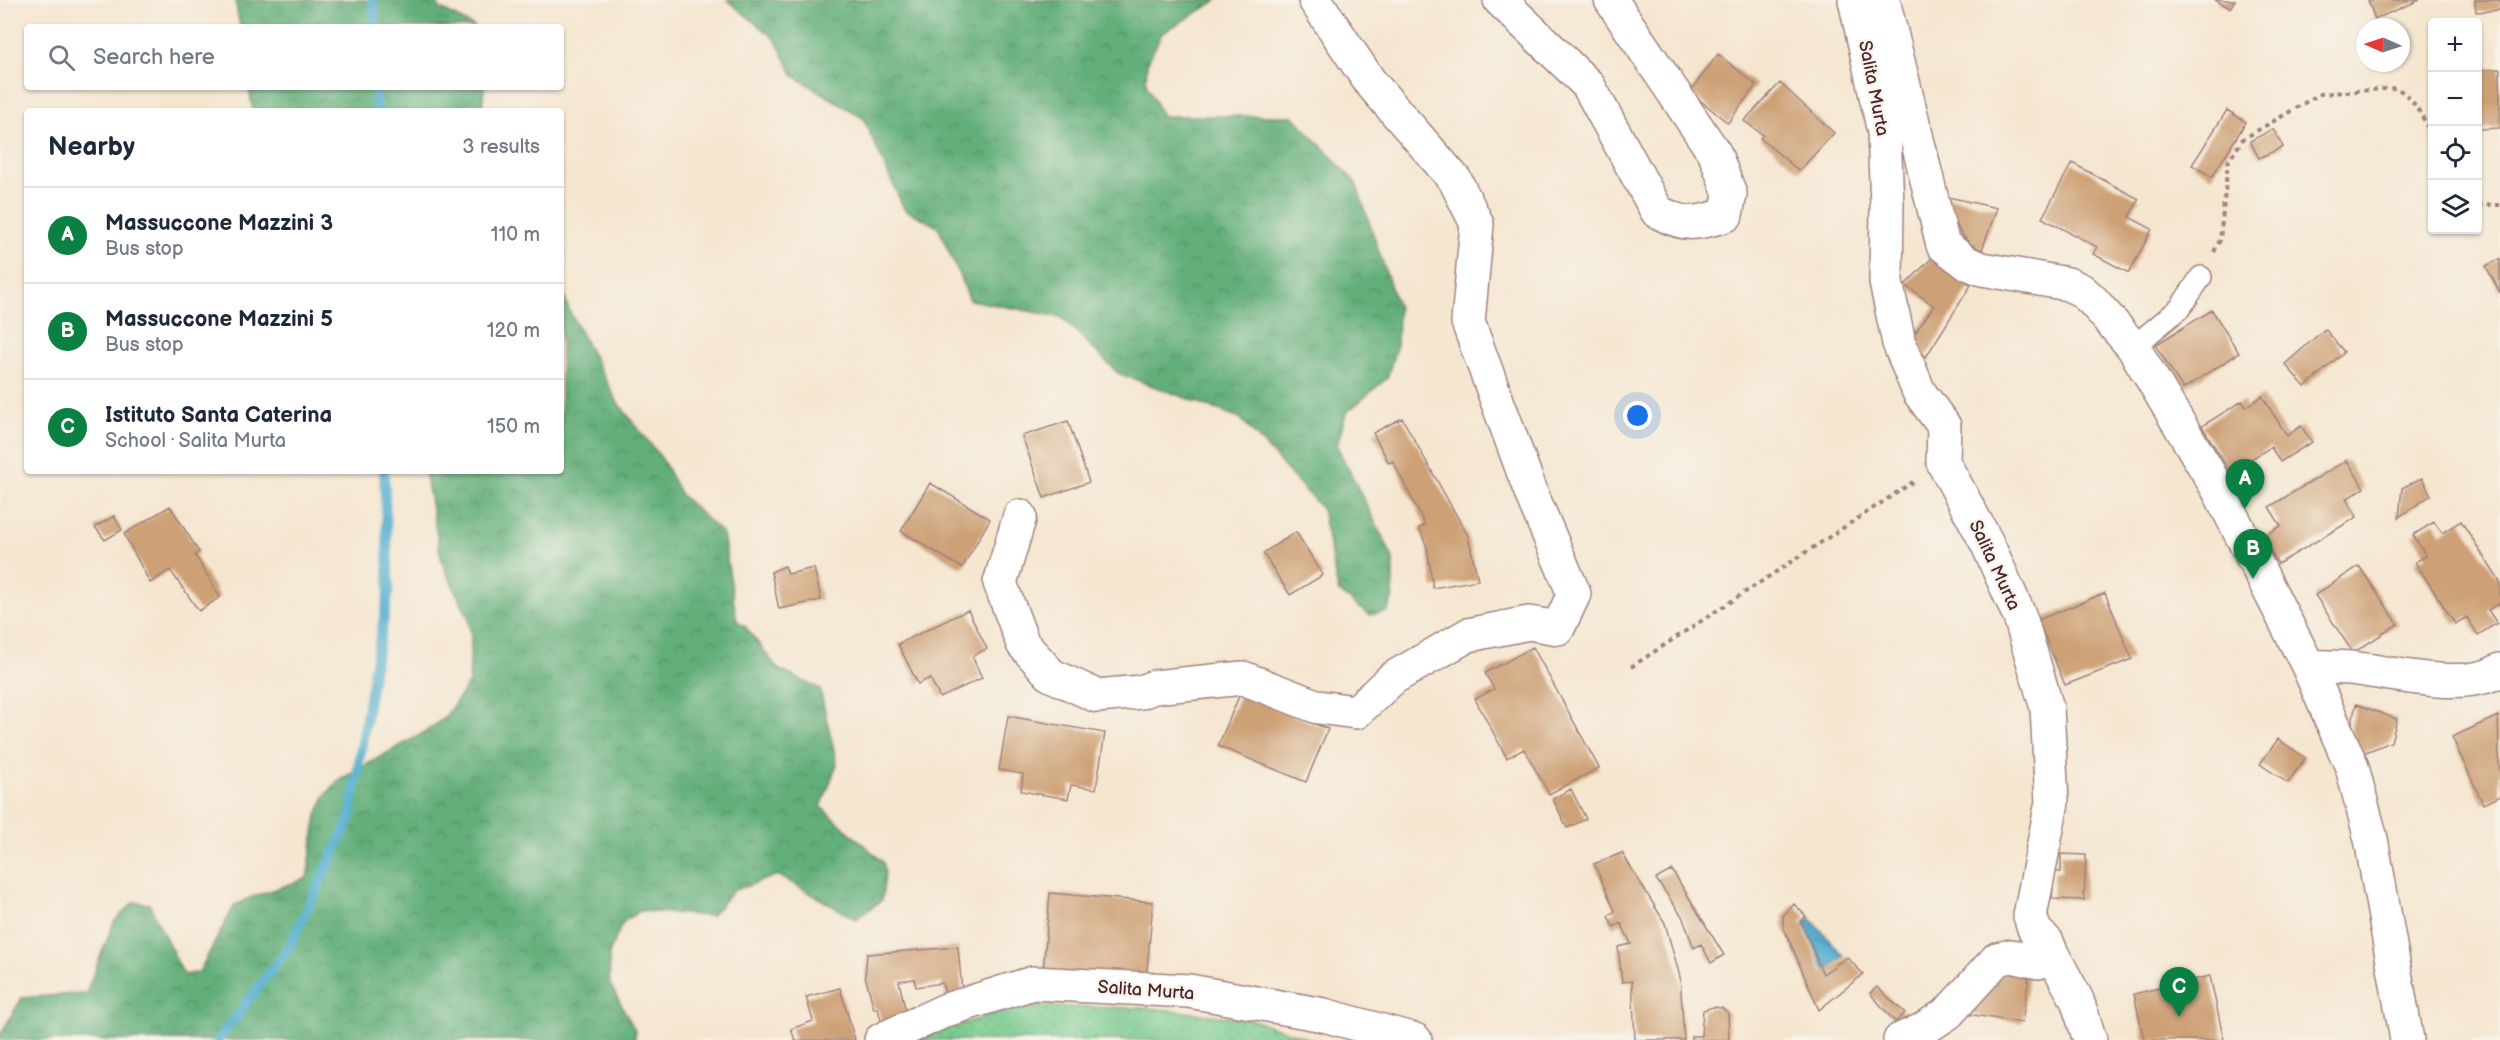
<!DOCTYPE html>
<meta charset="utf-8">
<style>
:root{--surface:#fff;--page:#f2f2f3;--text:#1f2937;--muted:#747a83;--line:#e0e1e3;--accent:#0b8043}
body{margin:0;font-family:"Balsamiq Sans",sans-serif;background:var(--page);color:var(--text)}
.controls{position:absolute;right:18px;top:18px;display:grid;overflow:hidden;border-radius:6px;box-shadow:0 2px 4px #0004}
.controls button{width:54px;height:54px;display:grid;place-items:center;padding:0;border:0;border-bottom:2px solid var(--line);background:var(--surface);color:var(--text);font:30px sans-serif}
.compass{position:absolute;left:2356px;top:18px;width:54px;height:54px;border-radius:50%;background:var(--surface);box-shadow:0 2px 4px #0004;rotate:273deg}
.you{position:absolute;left:1638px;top:416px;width:21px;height:21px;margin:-15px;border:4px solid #fff;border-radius:50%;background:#1a73e8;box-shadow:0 0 0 9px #1a73e833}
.badge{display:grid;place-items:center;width:39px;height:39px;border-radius:50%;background:var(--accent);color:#fff;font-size:20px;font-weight:700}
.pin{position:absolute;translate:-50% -50px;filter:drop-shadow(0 2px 3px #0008)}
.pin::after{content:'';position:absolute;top:32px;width:21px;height:18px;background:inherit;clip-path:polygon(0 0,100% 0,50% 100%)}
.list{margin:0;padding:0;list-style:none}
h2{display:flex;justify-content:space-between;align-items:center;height:78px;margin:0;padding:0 24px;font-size:26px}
h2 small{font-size:20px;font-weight:400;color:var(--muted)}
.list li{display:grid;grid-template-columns:39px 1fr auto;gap:18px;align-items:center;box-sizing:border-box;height:96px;padding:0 24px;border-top:2px solid var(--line)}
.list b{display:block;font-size:22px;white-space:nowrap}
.list p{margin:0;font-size:20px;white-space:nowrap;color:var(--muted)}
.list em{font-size:20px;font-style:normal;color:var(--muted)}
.icon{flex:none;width:33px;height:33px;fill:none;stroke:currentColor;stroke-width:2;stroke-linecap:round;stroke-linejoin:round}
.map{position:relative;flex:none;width:2500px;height:1040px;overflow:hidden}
.search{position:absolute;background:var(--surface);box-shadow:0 2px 4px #0004;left:24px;top:24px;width:540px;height:66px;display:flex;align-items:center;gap:15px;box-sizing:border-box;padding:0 21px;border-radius:6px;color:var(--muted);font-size:22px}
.panel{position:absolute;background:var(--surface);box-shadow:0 2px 4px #0004;left:24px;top:108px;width:540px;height:366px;border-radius:6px}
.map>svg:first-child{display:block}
.grass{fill:url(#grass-dots);stroke:#61755c;stroke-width:1.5}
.forest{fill:url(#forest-crowns);stroke:#566752;stroke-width:1.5}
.water{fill:url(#water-ripples);stroke:#4e667d;stroke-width:1.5}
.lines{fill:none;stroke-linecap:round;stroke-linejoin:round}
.stream{stroke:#51adcf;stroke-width:10}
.building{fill:#cda076}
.lane-casing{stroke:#a0827e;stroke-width:24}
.street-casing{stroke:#a0827e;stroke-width:36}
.path{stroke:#a0827e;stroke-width:4;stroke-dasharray:4.5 4.5;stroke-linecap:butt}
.lane{stroke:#fff;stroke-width:21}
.street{stroke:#fff;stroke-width:33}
.labels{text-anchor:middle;stroke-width:4.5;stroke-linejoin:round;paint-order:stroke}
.street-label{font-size:18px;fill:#4a1f2b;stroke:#f7f3e8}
</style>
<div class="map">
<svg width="2500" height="1040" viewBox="0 0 2500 1040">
<defs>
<pattern id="grass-dots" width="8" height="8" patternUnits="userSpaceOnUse" patternTransform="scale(1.5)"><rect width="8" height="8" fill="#78cb8e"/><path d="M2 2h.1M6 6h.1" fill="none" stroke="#69ae7b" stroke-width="1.8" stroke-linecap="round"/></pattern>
<pattern id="forest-crowns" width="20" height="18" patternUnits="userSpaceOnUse" patternTransform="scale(1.5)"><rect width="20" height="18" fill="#62af79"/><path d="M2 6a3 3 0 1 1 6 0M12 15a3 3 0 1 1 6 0" fill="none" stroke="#538e63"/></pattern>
<pattern id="water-ripples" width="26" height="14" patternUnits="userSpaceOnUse" patternTransform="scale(1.5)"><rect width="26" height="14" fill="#51adcf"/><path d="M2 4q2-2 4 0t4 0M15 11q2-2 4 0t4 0" fill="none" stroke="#458ca8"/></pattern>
</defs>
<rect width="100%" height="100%" fill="#f7f3e8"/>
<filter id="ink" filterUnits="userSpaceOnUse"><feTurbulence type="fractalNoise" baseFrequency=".0167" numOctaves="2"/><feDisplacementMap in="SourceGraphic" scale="12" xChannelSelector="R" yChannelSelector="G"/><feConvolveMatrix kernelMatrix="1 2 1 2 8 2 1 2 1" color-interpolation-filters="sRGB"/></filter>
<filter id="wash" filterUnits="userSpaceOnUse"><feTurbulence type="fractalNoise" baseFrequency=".008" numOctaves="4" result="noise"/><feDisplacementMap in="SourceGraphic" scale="24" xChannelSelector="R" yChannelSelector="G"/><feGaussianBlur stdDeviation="1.35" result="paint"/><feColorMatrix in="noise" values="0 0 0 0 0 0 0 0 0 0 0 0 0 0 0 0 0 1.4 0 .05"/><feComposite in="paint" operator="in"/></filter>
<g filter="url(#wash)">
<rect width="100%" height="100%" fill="#f5e6d0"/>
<path class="grass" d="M 1017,1006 L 1151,1008 L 1253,1020 L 1312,1040 L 914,1040 Z"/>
<path class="forest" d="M 235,0 L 437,0 L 439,8 L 475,27 L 240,27 Z
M 727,0 L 1218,0 L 1162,33 L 1147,64 L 1146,83 L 1162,116 L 1293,116 L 1356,183 L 1398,308 L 1397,345 L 1387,378 L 1346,413 L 1337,446 L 1393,558 L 1393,597 L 1387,612 L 1369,615 L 1338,591 L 1322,509 L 1240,418 L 1118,373 L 1061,317 L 970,300 L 938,227 L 904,209 L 863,118 L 794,76 L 775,39 Z
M 249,87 L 484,87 L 482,111 L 253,111 Z
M 561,287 L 569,310 L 618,403 L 662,459 L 681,495 L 723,534 L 737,621 L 745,626 L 778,669 L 820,689 L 837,764 L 821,807 L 883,862 L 885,872 L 882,900 L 856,919 L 778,875 L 733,891 L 711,916 L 640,911 L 625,920 L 620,928 L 609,954 L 610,984 L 635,1030 L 635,1040 L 0,1040 L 0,1035 L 22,998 L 86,993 L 114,922 L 134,902 L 149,904 L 184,975 L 199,972 L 234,906 L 247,899 L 307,878 L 317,815 L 325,796 L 339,780 L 428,730 L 445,717 L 469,683 L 471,638 L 468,617 L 442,563 L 425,471 L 561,471 Z"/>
<path class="water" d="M 1810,918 L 1844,956 L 1825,971 L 1804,922 Z"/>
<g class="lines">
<path class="stream" d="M 373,0 L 375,27
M 376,111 L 376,87
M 218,1040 L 289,947 L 350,819 L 373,674 L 389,591 L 384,471"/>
</g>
<g id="blocks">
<path class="building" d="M 2215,0 L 2235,0 L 2230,8 Z
M 2368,0 L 2420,0 L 2375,19 Z
M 2475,0 L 2500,0 L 2500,10 L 2476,12 Z
M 1718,54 L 1756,85 L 1728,123 L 1690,92 Z
M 2500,69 L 2500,128 L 2478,129 L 2478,70 Z
M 1780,83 L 1834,133 L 1799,171 L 1760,138 L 1763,135 L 1744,121 Z
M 2227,110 L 2246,122 L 2212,177 L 2192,165 Z
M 2273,129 L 2283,147 L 2259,158 L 2250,141 Z
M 2072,163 L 2139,199 L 2129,217 L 2152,229 L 2129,273 L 2093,254 L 2097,247 L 2042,218 Z
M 1944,196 L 1997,208 L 1982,250 L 1970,244 L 1960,232 Z
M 1933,257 L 1971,285 L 1926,357 L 1910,340 L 1934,306 L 1905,285 Z
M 2500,259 L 2500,293 L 2486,266 Z
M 2212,310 L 2239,353 L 2183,389 L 2155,345 Z
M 2325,329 L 2344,352 L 2305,387 L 2285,364 Z
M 2262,396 L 2287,436 L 2301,426 L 2312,442 L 2280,462 L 2271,447 L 2230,472 L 2202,426 L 2242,401 L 2246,407 Z
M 1402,418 L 1468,536 L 1478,580 L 1433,588 L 1427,547 L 1419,528 L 1425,525 L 1393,461 L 1389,463 L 1373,433 Z
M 1068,421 L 1089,482 L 1044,498 L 1022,436 Z
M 2347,460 L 2364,488 L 2346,499 L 2357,517 L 2278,564 L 2262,537 L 2281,526 L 2269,507 Z
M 2422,478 L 2431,495 L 2399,517 L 2402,488 Z
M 930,483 L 990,519 L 962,568 L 901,531 Z
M 170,506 L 199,552 L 195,555 L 220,597 L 199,611 L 170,570 L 150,583 L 124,534 Z
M 114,516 L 122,530 L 105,540 L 95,527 Z
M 2461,521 L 2500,582 L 2500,603 L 2488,610 L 2497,623 L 2478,635 L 2467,617 L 2455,624 L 2415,562 L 2426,556 L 2413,535 L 2434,522 L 2442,533 Z
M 1296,532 L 1323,575 L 1290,595 L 1263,553 Z
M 785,566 L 788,574 L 814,568 L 821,600 L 779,609 L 771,572 Z
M 2359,566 L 2398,624 L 2353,653 L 2315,595 Z
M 2105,593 L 2132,659 L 2065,685 L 2038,620 Z
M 968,610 L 987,649 L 972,656 L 982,678 L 940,698 L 930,678 L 918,684 L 898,644 Z
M 1533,647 L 1599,768 L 1549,794 L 1524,749 L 1507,758 L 1475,699 L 1494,689 L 1485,673 Z
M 1240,694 L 1328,729 L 1306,782 L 1218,746 Z
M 2356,704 L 2397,719 L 2391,742 L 2361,754 L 2351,727 Z
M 1008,716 L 1105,733 L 1096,789 L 1071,785 L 1068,799 L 1021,791 L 1023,774 L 999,770 Z
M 2498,716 L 2500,796 L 2483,804 L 2452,737 Z
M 2278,739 L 2305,758 L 2288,783 L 2260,764 Z
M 1571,789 L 1586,819 L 1567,828 L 1553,799 Z
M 1622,853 L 1665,923 L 1680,977 L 1684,1040 L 1635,1040 L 1632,981 L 1622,982 L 1618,947 L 1631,944 L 1621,923 L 1613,927 L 1608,916 L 1615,911 L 1594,864 Z
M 2061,854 L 2086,855 L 2084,900 L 2052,899 L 2054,872 L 2061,872 Z
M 1672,870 L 1724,955 L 1711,963 L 1701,944 L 1694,948 L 1682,916 L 1656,879 Z
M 1050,893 L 1153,902 L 1146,981 L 1043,972 Z
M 1794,904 L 1806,916 L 1801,921 L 1823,974 L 1847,957 L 1863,974 L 1819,1010 L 1783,926 L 1783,916 Z
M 958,947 L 962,991 L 946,997 L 942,983 L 916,987 L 914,979 L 899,981 L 909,1027 L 884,1034 L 878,1008 L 874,1009 L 865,976 L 867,954 Z
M 1998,963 L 2030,969 L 2022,1023 L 1955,1012 Z
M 2210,976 L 2224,1040 L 2144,1040 L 2134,994 Z
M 1877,987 L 1905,1013 L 1895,1022 L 1870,993 Z
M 840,988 L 855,1040 L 795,1040 L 791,1029 L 813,1021 L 806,997 Z
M 1713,1007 L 1722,1008 L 1728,1013 L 1729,1040 L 1691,1040 L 1691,1036 L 1701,1036 L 1703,1010 Z"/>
</g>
</g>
<g filter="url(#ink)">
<use href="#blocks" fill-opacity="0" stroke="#a0827e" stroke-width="1.5"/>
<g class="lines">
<defs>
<path id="lane" d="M 2133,347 L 2180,308 L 2201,277"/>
<path id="street" d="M 1500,0 L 1588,85 L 1657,211 C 1685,227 1695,224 1726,215 L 1730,194 L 1715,154 L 1611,0
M 1855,0 L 1884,132 L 1887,205 L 1886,282 L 1899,343 L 1919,392 L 1944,426 L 1943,462 L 1987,543 L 2020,617 L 2047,708 L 2052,802 L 2030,916 L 2035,931 L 2047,942 L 2052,954 L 2038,962 L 2011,956 L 1997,959 L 1948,1013 L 1922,1030 L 1900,1040
M 1883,0 L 1943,245 L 1967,263 L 1982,269 L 2068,284 L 2081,290 L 2093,301 L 2133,347 L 2218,489 L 2308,666 L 2352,767 L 2371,839 L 2407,1040
M 1020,516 L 1000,583 L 1023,644 L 1051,675 L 1097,696 L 1141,692 L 1154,687 L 1243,678 L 1318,707 L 1356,712 L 1393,678 L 1468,635 L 1529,623 L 1558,628 L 1574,594 L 1532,495 L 1468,322 L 1477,224 L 1455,180 L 1370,82 L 1315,0
M 2308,666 C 2322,667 2336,667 2350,668 C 2390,672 2465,693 2500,670
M 2052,954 L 2077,1000 L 2090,1040
M 881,1040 L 946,1010 L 1033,983 L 1189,991 L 1324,1015 L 1415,1040"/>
</defs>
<use href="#lane" class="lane-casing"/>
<use href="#street" class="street-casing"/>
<path class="path" d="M 2478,205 L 2500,205
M 2214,252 L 2220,240 L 2228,162 L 2243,139 L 2320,94 L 2396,88 C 2414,97 2424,119 2432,137
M 1631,667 L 1913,482"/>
<use href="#lane" class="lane"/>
<use href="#street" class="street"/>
</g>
</g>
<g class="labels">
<g class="street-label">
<text transform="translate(1874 88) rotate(79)" y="6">Salita Murta</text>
<text transform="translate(1995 565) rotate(65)" y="6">Salita Murta</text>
<text transform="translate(1146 990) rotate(4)" y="6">Salita Murta</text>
</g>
</g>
</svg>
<div class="controls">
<button>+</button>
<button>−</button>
<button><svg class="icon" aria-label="locate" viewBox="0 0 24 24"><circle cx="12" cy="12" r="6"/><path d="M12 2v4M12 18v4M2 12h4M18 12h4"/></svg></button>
<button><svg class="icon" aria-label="layers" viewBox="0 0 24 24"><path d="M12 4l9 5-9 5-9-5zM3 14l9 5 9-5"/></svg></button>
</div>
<svg class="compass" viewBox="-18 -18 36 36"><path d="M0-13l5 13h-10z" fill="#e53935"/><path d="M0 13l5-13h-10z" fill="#747a83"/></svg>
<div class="you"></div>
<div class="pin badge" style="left:2245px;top:509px">A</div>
<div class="pin badge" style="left:2253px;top:579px">B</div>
<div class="pin badge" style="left:2179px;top:1017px">C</div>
<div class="search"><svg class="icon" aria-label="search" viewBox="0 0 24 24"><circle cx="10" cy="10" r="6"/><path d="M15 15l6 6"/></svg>Search here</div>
<section class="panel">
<h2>Nearby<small>3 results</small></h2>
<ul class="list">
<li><span class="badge">A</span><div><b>Massuccone Mazzini 3</b><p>Bus stop</p></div><em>110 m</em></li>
<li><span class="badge">B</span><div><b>Massuccone Mazzini 5</b><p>Bus stop</p></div><em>120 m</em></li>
<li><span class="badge">C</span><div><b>Istituto Santa Caterina</b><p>School · Salita Murta</p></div><em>150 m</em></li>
</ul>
</section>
</div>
